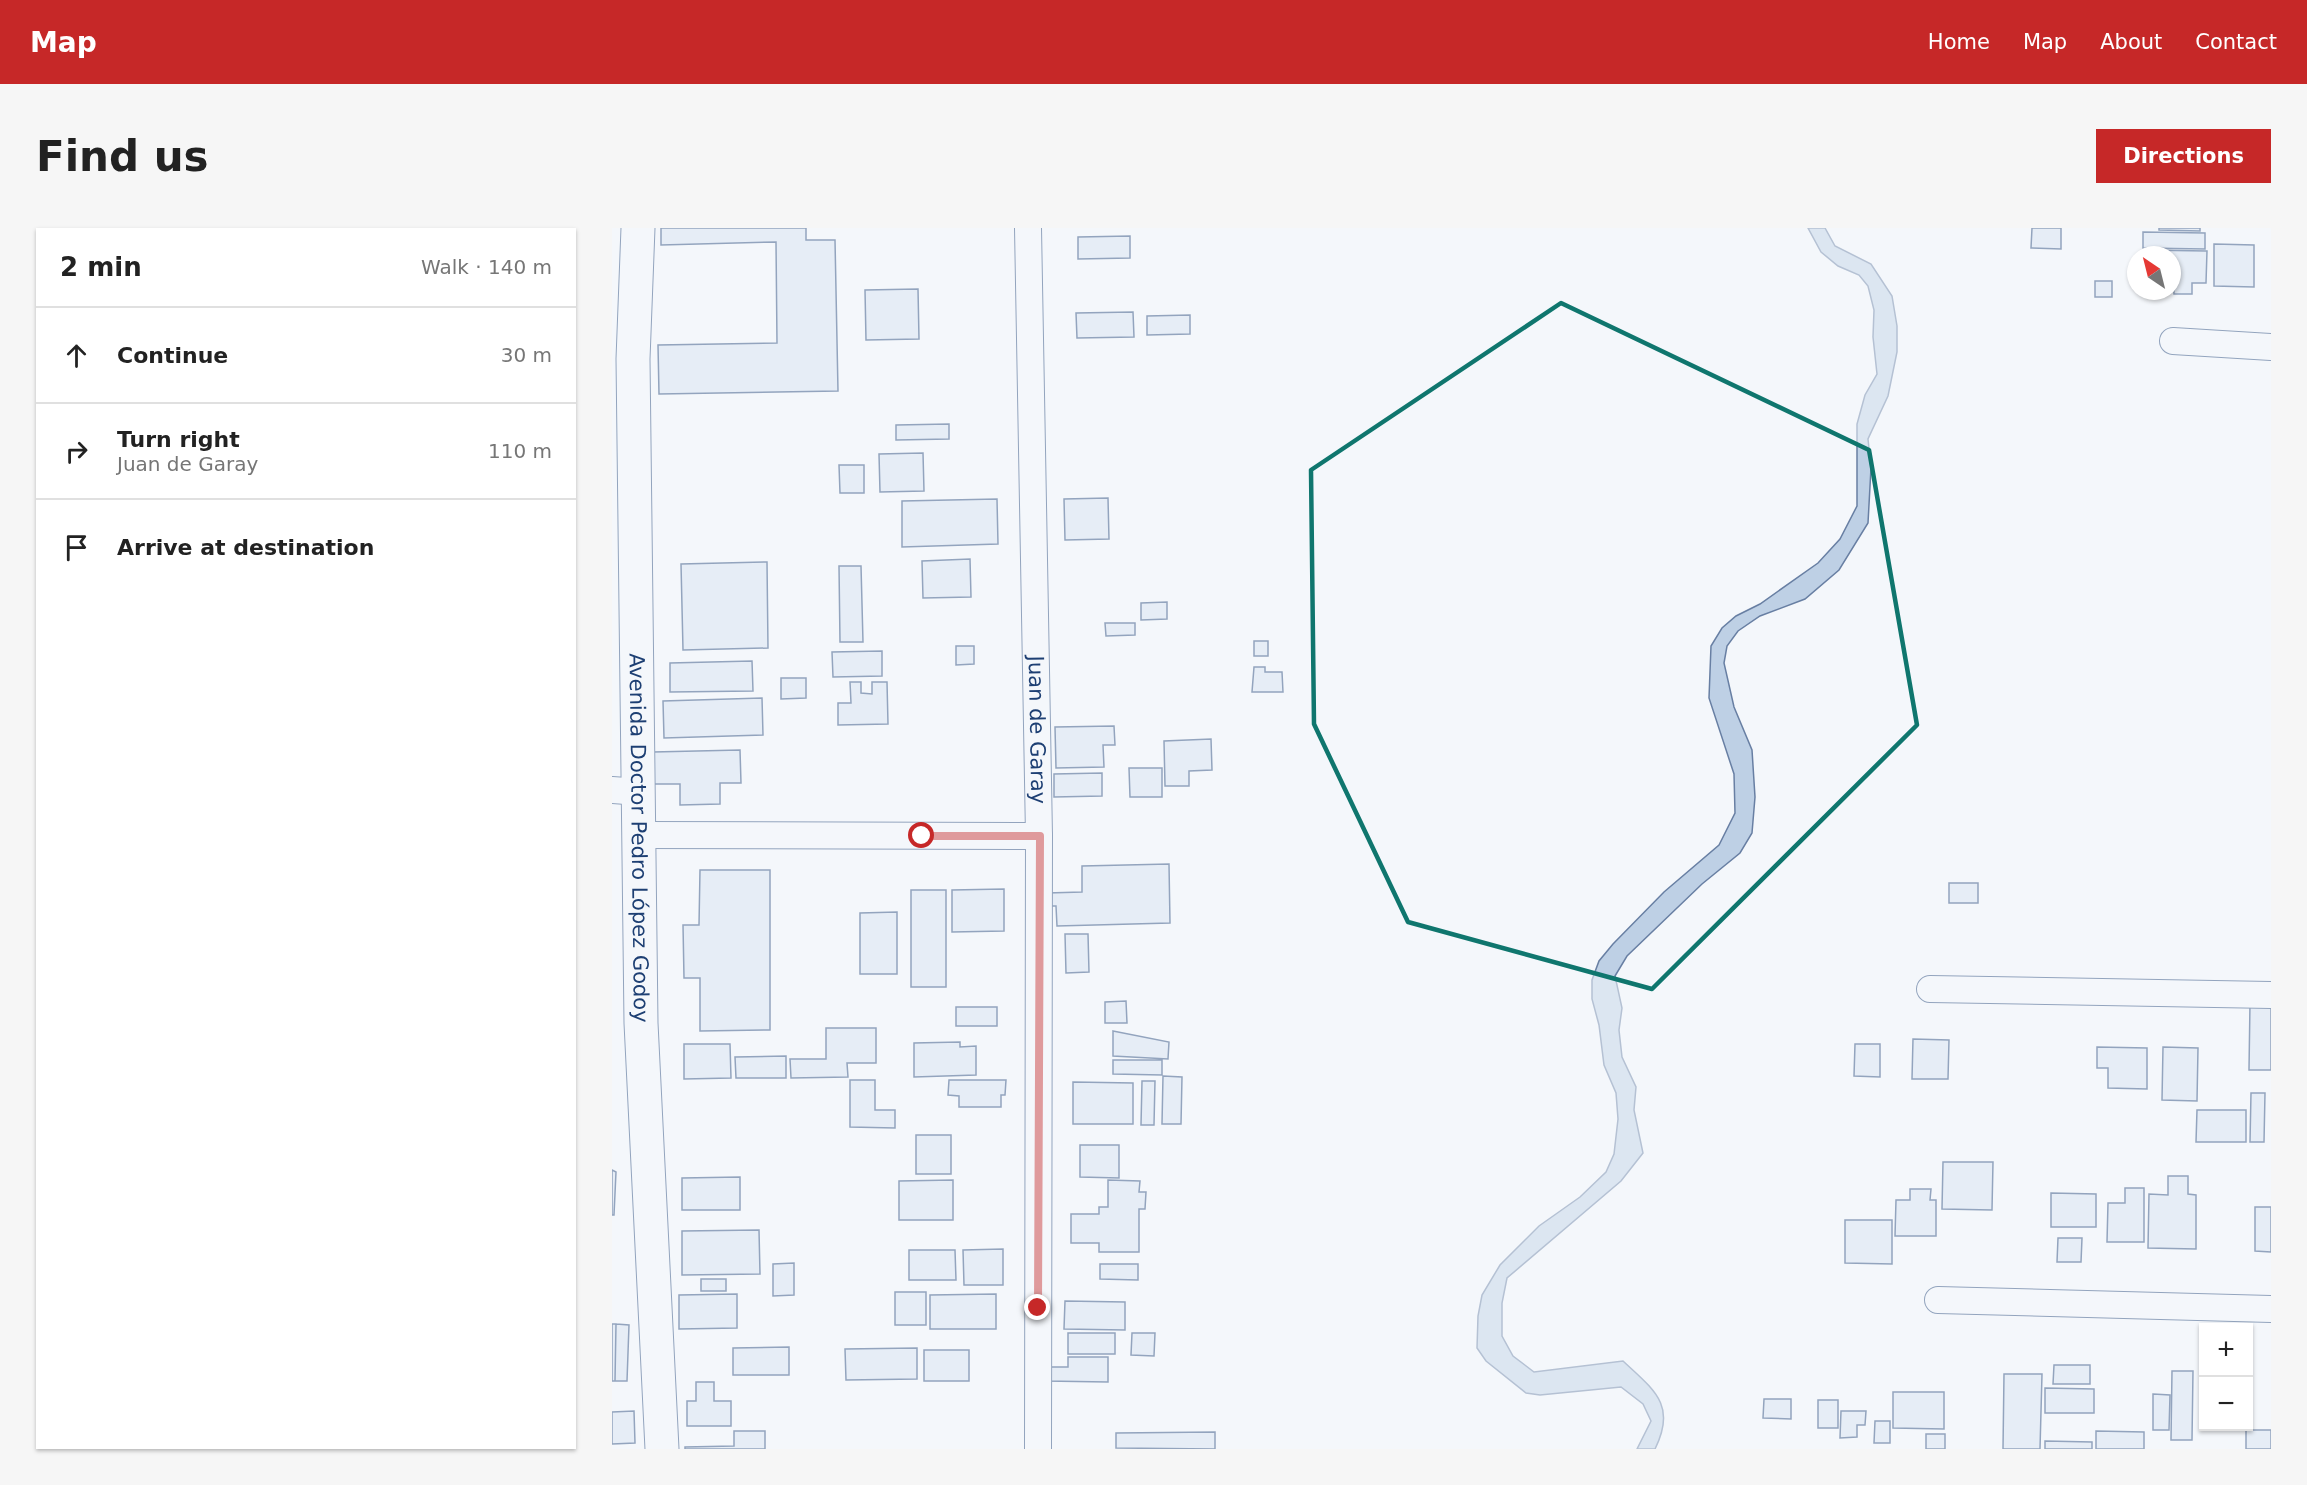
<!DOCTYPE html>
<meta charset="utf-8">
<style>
:root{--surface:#fff;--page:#f6f6f6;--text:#222;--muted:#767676;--line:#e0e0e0;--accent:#c62828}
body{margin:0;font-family:"DejaVu Sans",sans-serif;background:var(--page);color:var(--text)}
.controls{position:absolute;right:18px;bottom:18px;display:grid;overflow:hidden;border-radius:0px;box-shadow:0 2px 4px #0004}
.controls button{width:54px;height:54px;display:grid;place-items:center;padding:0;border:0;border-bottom:2px solid var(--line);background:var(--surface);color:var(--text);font:30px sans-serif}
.compass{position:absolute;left:1515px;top:18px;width:54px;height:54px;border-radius:50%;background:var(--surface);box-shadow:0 2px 4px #0004;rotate:325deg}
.stop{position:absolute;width:18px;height:18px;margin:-14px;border:4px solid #c62828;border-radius:50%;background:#fff}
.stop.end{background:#c62828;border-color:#fff;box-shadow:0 2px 6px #0008}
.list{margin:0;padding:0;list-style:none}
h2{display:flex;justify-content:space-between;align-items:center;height:78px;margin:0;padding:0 24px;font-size:26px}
h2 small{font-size:20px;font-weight:400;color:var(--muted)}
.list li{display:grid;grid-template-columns:39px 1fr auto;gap:18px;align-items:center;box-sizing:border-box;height:96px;padding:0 24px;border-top:2px solid var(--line)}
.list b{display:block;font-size:22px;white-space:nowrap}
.list p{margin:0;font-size:20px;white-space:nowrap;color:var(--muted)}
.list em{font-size:20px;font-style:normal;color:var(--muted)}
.icon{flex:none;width:33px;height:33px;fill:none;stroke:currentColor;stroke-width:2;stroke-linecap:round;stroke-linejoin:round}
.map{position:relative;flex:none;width:1659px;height:1221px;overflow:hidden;border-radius:0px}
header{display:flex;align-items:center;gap:36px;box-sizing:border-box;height:84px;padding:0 30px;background:var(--accent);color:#fff}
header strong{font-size:28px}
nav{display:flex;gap:33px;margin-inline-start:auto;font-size:21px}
.intro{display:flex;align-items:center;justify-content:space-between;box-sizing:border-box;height:144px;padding:0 36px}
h1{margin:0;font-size:42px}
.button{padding:15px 27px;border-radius:0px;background:var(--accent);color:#fff;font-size:21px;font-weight:700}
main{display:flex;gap:36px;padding:0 36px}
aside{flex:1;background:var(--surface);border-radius:0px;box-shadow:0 2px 4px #0004}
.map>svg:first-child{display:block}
.water{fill:#bed0e5;stroke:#687fa3;stroke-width:1.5}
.building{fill:#d5e0f0;stroke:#1d3f73;stroke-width:1.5}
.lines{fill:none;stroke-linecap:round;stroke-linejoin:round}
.minor-casing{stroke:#1d3f73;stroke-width:28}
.primary-casing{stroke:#1d3f73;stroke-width:35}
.minor{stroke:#f4f7fb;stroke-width:26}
.primary{stroke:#f4f7fb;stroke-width:33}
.route{stroke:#c62828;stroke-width:8}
.marked{fill:none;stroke:#0f766e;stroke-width:4.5;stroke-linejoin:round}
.labels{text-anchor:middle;stroke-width:4.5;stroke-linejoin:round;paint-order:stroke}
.street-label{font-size:21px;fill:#1d3f73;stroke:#f4f7fb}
</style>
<header>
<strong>Map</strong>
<nav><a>Home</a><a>Map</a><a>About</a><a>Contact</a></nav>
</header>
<div class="intro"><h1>Find us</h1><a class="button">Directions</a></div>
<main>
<aside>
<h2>2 min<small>Walk · 140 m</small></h2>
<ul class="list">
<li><svg class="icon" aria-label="ahead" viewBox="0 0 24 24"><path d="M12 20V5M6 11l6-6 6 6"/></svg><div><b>Continue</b></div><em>30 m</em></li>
<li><svg class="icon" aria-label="right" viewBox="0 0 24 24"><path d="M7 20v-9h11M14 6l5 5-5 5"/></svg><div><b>Turn right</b><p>Juan de Garay</p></div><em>110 m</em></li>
<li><svg class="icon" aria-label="arrive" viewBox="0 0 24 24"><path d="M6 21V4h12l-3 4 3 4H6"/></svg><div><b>Arrive at destination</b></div></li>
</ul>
</aside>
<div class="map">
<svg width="1659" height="1221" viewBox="0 0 1659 1221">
<rect width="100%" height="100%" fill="#f4f7fb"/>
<path class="water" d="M 1196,0 L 1213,0 L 1223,18 L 1259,36 L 1280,68 L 1285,98 L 1285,124 L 1276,168 L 1256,211 L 1259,240 L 1256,295 L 1227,342 L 1193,371 L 1148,388 L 1126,403 L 1115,418 L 1112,435 L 1122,479 L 1140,522 L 1143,569 L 1140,605 L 1128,625 L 1090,656 L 1015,728 L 1003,748 L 1010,780 L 1007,802 L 1010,829 L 1024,859 L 1022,882 L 1031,925 L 1009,953 L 895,1050 L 890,1075 L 890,1108 L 901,1128 L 922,1144 L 1011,1133 C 1042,1162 1065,1177 1043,1221 L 1025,1221 L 1039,1193 L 1031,1176 L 1009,1159 L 928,1167 L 914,1165 L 874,1133 L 865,1120 L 866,1088 L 870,1067 L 888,1037 L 927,998 L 968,969 L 994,944 L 1002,926 L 1006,891 L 1004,865 L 992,837 L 987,797 L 980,771 L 980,752 L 987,733 L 1001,716 L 1052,664 L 1107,617 L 1123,585 L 1122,546 L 1097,470 L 1099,418 L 1110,400 L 1124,388 L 1148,376 L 1206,335 L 1228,311 L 1245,278 L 1245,196 L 1253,167 L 1265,146 L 1261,109 L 1262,82 L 1256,58 L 1247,47 L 1226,38 L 1209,24 Z"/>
<path class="building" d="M 49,0 L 194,0 L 194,12 L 223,12 L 226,163 L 47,166 L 46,117 L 165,115 L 164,14 L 49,17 Z
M 1420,0 L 1449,0 L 1449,21 L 1419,20 Z
M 1547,0 L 1588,0 L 1588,3 L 1547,2 Z
M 1531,4 L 1593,5 L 1593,21 L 1531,20 Z
M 518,8 L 518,30 L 466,31 L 466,9 Z
M 1602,16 L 1642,17 L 1642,59 L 1602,58 Z
M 1531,22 L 1595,23 L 1594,55 L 1580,55 L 1580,66 L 1562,66 L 1560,27 L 1531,27 Z
M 1483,53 L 1500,53 L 1500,69 L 1483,69 Z
M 306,61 L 307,111 L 254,112 L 253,62 Z
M 521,84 L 522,109 L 465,110 L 464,85 Z
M 578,87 L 578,106 L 535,107 L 535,88 Z
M 337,196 L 337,211 L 284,212 L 284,197 Z
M 311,225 L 312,263 L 268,264 L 267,226 Z
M 227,237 L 252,237 L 252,265 L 228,265 Z
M 496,270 L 497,311 L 453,312 L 452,271 Z
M 385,271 L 386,316 L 290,319 L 290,273 Z
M 358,331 L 359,369 L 311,370 L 310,333 Z
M 155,334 L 156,420 L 71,422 L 69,336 Z
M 227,338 L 249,338 L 251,414 L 228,414 Z
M 555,374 L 555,391 L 529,392 L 529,375 Z
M 493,395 L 523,395 L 523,407 L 494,408 Z
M 642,413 L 656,413 L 656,428 L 642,428 Z
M 344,418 L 362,418 L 362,436 L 344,437 Z
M 270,423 L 270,448 L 221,449 L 220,424 Z
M 140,433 L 141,463 L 58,464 L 58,435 Z
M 642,439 L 653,439 L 653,444 L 670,444 L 671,464 L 640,464 Z
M 169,450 L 194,450 L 194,470 L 169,471 Z
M 238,454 L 249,454 L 249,465 L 260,466 L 260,454 L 275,454 L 276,496 L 226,497 L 226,475 L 239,475 Z
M 150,470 L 151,507 L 52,510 L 51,473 Z
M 502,498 L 503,517 L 491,517 L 492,539 L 444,540 L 443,499 Z
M 599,511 L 600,542 L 577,543 L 577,558 L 553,558 L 552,513 Z
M 128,522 L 129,555 L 108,555 L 108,576 L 68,577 L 68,556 L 41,556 L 41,524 Z
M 517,540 L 550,540 L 550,569 L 518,569 Z
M 490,545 L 490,568 L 442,569 L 442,546 Z
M 557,636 L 558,695 L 445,698 L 444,678 L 435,678 L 435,665 L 470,664 L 470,638 Z
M 88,642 L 158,642 L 158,802 L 88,803 L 88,750 L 72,750 L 71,697 L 87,697 Z
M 1337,655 L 1366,655 L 1366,675 L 1337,675 Z
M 392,661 L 392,703 L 340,704 L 340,662 Z
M 299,662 L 334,662 L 334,759 L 299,759 Z
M 285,684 L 285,746 L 248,746 L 248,685 Z
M 453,706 L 476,706 L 477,744 L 454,745 Z
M 514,773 L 515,795 L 493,795 L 493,774 Z
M 1638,775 L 1659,775 L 1659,842 L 1637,842 Z
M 344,779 L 385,779 L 385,798 L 344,798 Z
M 214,800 L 264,800 L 264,835 L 235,835 L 236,849 L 179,850 L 178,831 L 214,831 Z
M 501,803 L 557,814 L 556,831 L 501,828 Z
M 1301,811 L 1337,812 L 1336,851 L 1300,851 Z
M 348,814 L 348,819 L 364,818 L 364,847 L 302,849 L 302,815 Z
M 72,816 L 118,816 L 119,850 L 72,851 Z
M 1243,816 L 1268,816 L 1268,849 L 1242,848 Z
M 1485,819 L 1535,820 L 1535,861 L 1496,860 L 1496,840 L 1485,840 Z
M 1551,819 L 1586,820 L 1585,873 L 1550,872 Z
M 174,828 L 174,850 L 124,850 L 123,829 Z
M 501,832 L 550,832 L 550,847 L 501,846 Z
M 551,848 L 570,849 L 569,896 L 550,896 Z
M 238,852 L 263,852 L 263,882 L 283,882 L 283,900 L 238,899 Z
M 337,852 L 394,852 L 393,867 L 389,867 L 389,879 L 347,879 L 347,868 L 336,867 Z
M 530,853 L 543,853 L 542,897 L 529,897 Z
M 461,854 L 521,855 L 521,896 L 461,896 Z
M 1639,865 L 1653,865 L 1652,914 L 1638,914 Z
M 1585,882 L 1634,882 L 1634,914 L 1584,914 Z
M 304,907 L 339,907 L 339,946 L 304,946 Z
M 468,917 L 507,917 L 507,950 L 468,949 Z
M 1331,934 L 1381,934 L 1380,982 L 1330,981 Z
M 0,942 L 4,944 L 2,987 L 0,987 Z
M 1556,948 L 1576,948 L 1576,966 L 1584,967 L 1584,1021 L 1536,1020 L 1537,966 L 1556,967 Z
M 128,949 L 128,982 L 70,982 L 70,950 Z
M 341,952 L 341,992 L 287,992 L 287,953 Z
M 496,952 L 528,953 L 527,964 L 534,964 L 533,981 L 527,981 L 527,1024 L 487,1024 L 487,1015 L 459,1015 L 459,986 L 487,986 L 487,979 L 496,979 Z
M 1513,960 L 1532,960 L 1532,1014 L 1495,1014 L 1496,975 L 1513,975 Z
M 1298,961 L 1319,961 L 1318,972 L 1324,972 L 1324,1008 L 1283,1008 L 1284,972 L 1298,972 Z
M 1439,965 L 1484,966 L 1484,999 L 1439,999 Z
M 1643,979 L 1659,979 L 1659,1024 L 1643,1023 Z
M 1233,992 L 1280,992 L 1280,1036 L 1233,1035 Z
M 147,1002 L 148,1046 L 70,1047 L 70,1003 Z
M 1446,1010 L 1470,1010 L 1469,1034 L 1445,1034 Z
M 391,1021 L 391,1057 L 352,1057 L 351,1022 Z
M 297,1022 L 343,1022 L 344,1052 L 297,1052 Z
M 182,1035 L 182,1067 L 161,1068 L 161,1036 Z
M 488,1036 L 526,1036 L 526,1052 L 488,1051 Z
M 89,1051 L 114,1051 L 114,1063 L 89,1063 Z
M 283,1064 L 314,1064 L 314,1097 L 283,1097 Z
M 125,1066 L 125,1100 L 67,1101 L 67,1067 Z
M 384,1066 L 384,1101 L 318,1101 L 318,1067 Z
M 453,1073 L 513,1074 L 513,1102 L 452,1101 Z
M 0,1096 L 4,1096 L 3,1153 L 0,1153 Z
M 4,1096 L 17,1097 L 15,1153 L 3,1153 Z
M 456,1105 L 503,1105 L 503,1126 L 456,1126 Z
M 520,1105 L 543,1105 L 542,1128 L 519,1127 Z
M 177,1119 L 177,1147 L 121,1147 L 121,1120 Z
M 305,1120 L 305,1151 L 234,1152 L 233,1121 Z
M 312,1122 L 357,1122 L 357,1153 L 312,1153 Z
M 456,1129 L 496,1129 L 496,1154 L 433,1153 L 434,1139 L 456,1139 Z
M 1442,1137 L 1478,1137 L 1478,1156 L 1441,1156 Z
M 1560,1143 L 1581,1143 L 1580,1212 L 1559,1212 Z
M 1392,1146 L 1430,1146 L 1428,1221 L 1391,1221 Z
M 84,1154 L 102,1154 L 102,1173 L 119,1173 L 119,1198 L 75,1198 L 75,1173 L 84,1173 Z
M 1433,1160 L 1482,1161 L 1482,1185 L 1433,1185 Z
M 1281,1164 L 1332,1164 L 1332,1201 L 1281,1200 Z
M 1541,1166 L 1558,1167 L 1557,1202 L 1541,1202 Z
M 1152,1171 L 1179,1171 L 1179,1191 L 1151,1190 Z
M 1206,1172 L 1226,1172 L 1226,1200 L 1206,1200 Z
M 22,1183 L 23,1215 L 0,1216 L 0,1184 Z
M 1229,1183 L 1254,1183 L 1253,1197 L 1245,1197 L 1245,1209 L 1228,1210 Z
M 1263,1193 L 1278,1193 L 1278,1215 L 1262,1215 Z
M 1634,1202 L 1659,1202 L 1659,1221 L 1634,1221 Z
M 122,1203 L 153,1203 L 153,1221 L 73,1221 L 73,1219 L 122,1218 Z
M 1484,1203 L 1532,1204 L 1532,1221 L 1484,1221 Z
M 603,1204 L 603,1221 L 504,1220 L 504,1205 Z
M 1314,1206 L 1333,1206 L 1333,1221 L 1314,1221 Z
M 1433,1213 L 1480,1214 L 1480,1221 L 1433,1221 Z"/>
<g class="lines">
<defs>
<g id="minor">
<path id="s1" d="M 416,0 L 427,608 L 426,1221"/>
<path d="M 1561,113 L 1659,119"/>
<path d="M 0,562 L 28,564"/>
<path d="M 28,607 L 427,608"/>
<path d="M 1318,761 L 1659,767"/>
<path d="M 1326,1072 L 1659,1081"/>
</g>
<g id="primary">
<path id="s2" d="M 26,0 L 21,131 L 29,795 L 50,1221"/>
</g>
</defs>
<use href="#minor" class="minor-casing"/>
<use href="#primary" class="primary-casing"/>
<use href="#minor" class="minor"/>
<use href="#primary" class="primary"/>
</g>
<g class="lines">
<path class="route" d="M 310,608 L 428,608 L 426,1080"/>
</g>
<path d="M0 0H1659V1221H0ZM 949,75 L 1257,222 L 1305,497 L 1040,761 L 796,694 L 702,496 L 699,242 Z" fill="#f4f7fb" fill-opacity=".55" fill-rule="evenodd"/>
<path class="marked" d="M 949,75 L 1257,222 L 1305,497 L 1040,761 L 796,694 L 702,496 L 699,242 Z"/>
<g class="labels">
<g class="street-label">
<text dy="7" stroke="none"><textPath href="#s1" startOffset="502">Juan de Garay</textPath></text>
<text dy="7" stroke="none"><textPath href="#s2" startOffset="610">Avenida Doctor Pedro López Godoy</textPath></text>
</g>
</g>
</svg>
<div class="controls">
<button>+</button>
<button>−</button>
</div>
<svg class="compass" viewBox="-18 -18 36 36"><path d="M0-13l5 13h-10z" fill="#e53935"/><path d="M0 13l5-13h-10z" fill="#767676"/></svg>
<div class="stop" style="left:310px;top:608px"></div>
<div class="stop end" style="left:426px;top:1080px"></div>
</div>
</main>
